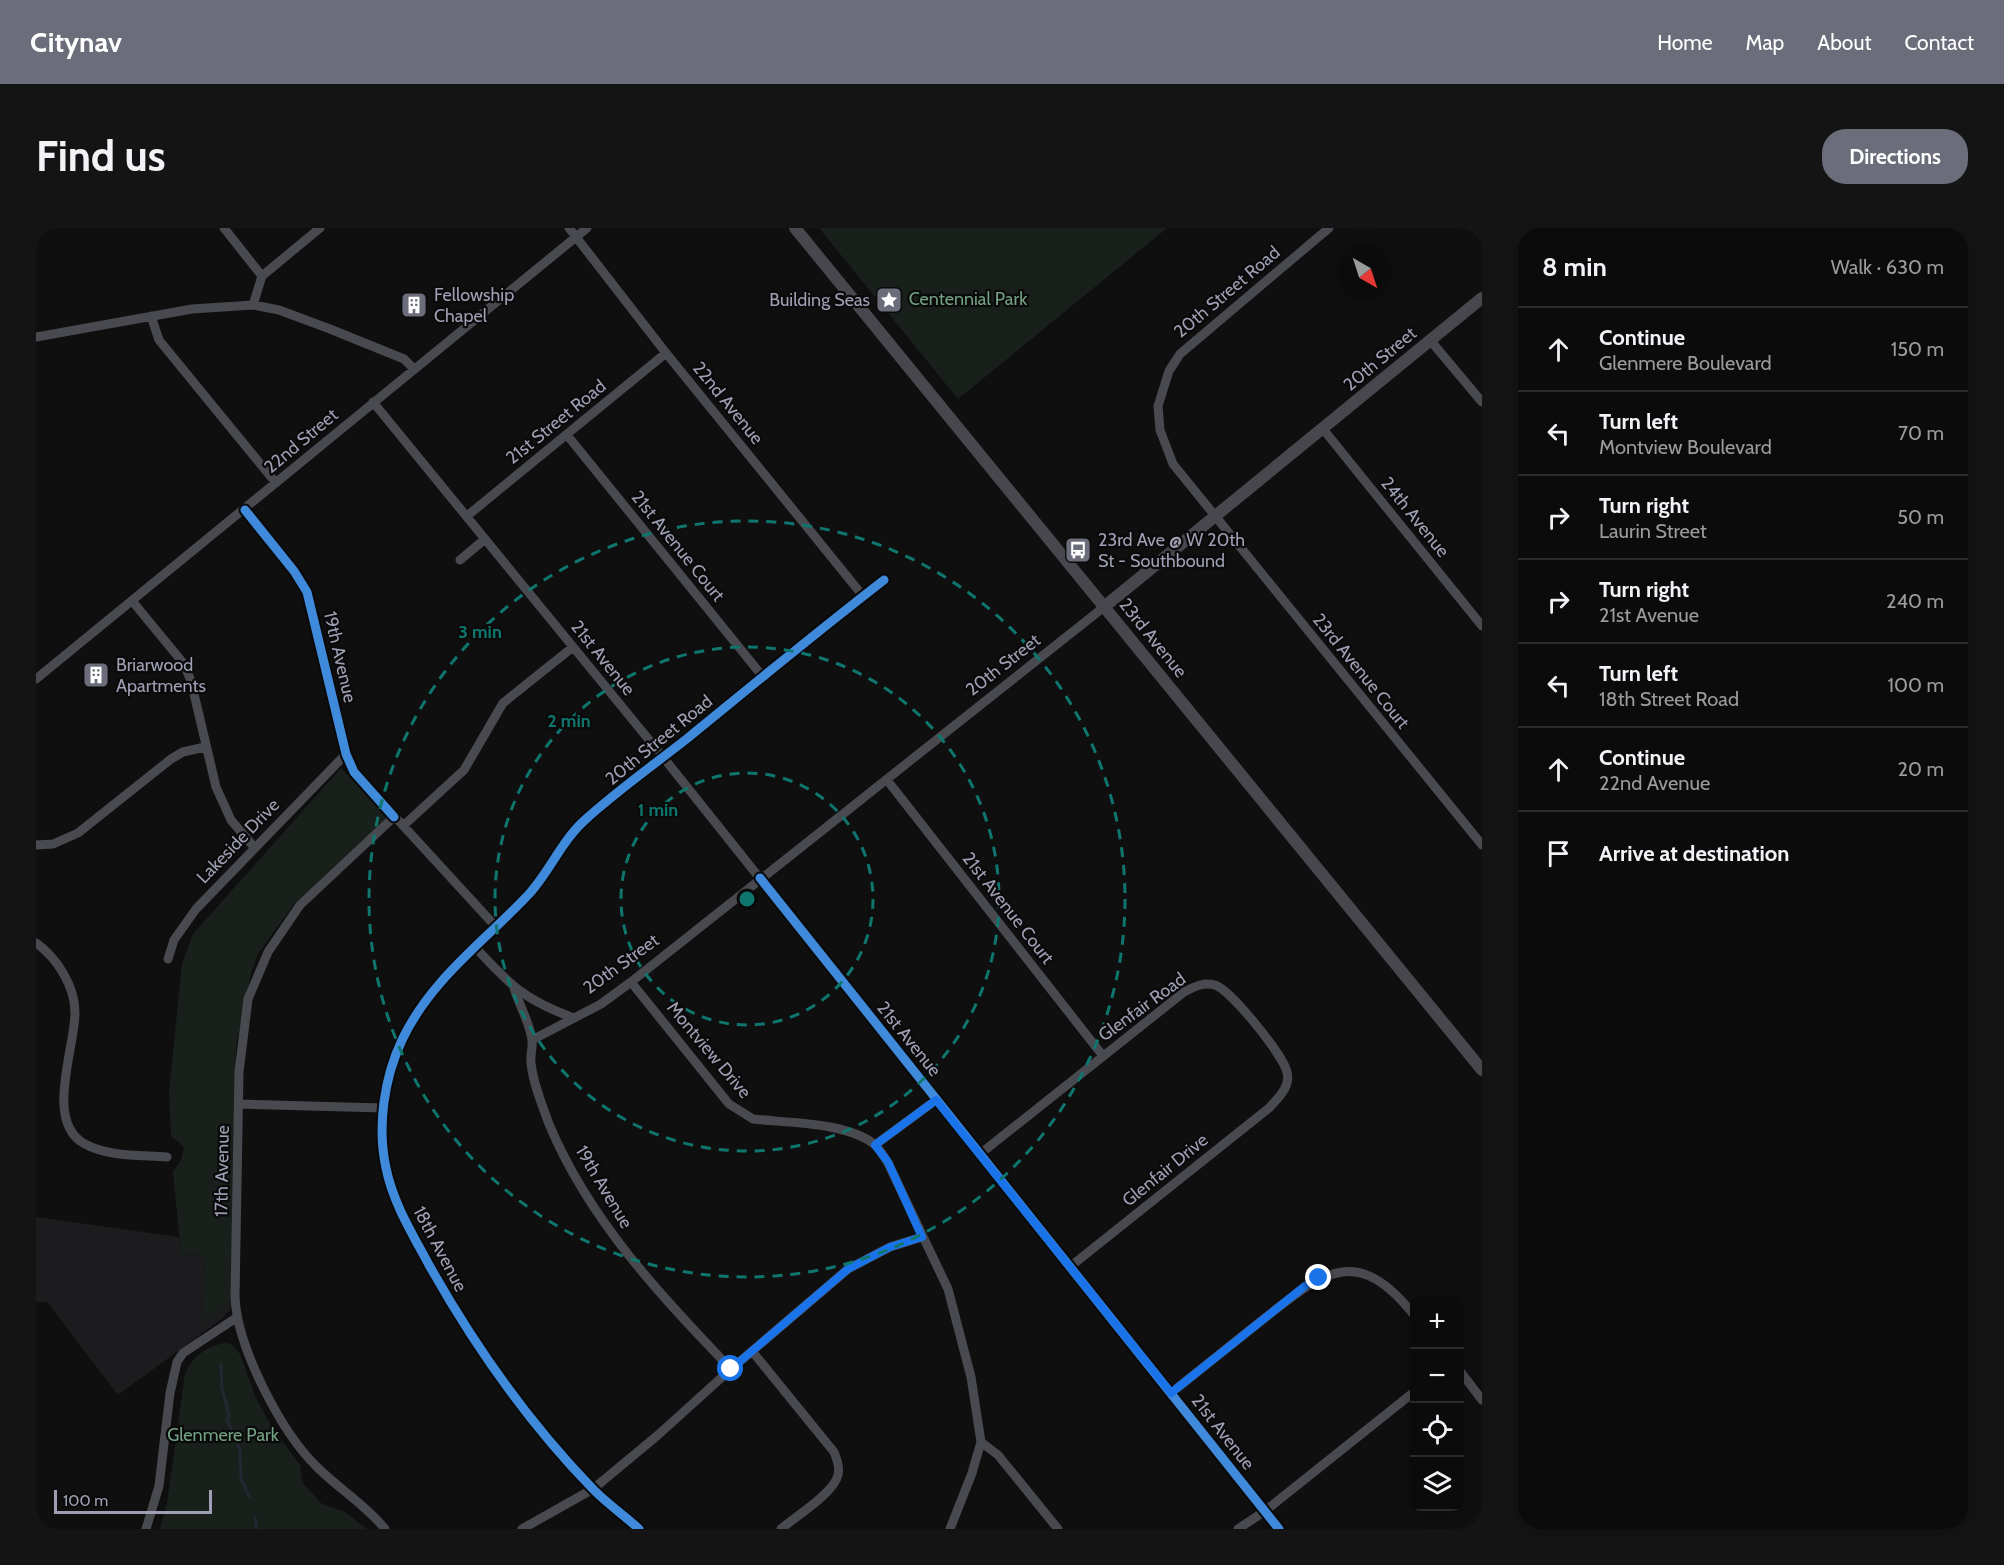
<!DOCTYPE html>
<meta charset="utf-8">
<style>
:root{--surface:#0b0b0c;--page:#141415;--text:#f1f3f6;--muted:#9a9b9d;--line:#2b2b2d;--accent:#6c6d7a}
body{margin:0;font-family:Cabin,sans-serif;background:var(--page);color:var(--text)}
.controls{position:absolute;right:18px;bottom:18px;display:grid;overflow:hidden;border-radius:12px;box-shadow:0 3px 15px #0003}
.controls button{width:54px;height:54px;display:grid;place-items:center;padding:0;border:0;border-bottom:2px solid var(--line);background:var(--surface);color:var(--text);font:30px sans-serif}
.compass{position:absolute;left:1302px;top:18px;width:54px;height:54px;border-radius:50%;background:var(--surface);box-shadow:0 3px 15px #0003;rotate:141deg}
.scale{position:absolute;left:18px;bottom:15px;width:158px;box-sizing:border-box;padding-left:6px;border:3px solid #9e9fb3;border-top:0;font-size:16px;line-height:21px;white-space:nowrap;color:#9e9fb3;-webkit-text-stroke:4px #0a0a0b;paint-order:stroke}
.stop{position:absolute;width:18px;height:18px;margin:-14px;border:4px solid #1a73e8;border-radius:50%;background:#fff}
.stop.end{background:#1a73e8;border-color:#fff;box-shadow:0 2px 6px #0008}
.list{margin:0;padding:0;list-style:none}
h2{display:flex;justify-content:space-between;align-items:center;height:78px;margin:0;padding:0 24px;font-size:26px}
h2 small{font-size:20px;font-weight:400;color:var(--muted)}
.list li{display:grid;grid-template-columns:39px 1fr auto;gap:18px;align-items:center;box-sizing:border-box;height:84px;padding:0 24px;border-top:2px solid var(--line)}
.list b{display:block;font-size:22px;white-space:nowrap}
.list p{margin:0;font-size:20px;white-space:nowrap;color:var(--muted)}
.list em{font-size:20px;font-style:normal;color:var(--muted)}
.icon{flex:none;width:33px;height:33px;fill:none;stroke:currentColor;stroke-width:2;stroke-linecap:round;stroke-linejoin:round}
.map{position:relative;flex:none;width:1446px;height:1301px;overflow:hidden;border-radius:24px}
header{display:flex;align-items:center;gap:36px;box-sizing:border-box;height:84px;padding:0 30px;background:var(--accent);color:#fff}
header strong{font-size:28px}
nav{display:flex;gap:33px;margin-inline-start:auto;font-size:21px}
.intro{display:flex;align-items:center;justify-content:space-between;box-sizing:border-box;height:144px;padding:0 36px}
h1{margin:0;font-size:42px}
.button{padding:15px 27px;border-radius:24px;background:var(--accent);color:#fff;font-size:21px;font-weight:700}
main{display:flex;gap:36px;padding:0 36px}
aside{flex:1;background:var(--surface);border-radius:24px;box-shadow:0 3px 15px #0003}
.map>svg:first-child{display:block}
.built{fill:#1c1c1e}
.green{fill:#19201c}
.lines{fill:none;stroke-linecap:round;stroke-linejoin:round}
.stream{stroke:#232732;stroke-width:3}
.minor{stroke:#494a50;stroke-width:9}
.secondary{stroke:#48474d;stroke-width:12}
.cycleway-casing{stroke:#0a0a0b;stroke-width:13}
.cycleway{stroke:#408adc;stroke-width:9}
.route{stroke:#1a73e8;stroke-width:8}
.ring{fill:none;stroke:#0f766e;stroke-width:3;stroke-dasharray:10 8}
.labels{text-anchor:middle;stroke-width:4.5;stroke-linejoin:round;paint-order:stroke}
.street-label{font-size:18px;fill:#9e9fb3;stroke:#0a0a0b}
.poi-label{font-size:18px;fill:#9e9fb3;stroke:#0a0a0b;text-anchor:start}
.park-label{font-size:18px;fill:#73a082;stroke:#0a0a0b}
.centre{fill:#0f766e;stroke:#0a0a0b;stroke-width:3}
.ring-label{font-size:18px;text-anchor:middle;font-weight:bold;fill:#0f766e;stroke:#0a0a0b;stroke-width:4.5;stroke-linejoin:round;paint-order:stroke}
</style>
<header>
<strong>Citynav</strong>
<nav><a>Home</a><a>Map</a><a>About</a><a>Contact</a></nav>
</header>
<div class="intro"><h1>Find us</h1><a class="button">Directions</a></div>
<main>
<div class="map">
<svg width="1446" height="1301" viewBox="0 0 1446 1301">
<rect width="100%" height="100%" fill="#0f0f10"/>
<path class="built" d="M 0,989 L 143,1009 L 145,1026 L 168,1028 L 166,1095 L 195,1072 L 194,1081 L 187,1090 L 82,1167 L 11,1074 L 0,1074 Z"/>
<path class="green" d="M 783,0 L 1131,0 L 922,171 Z
M 305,540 L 352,589 L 258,676 L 222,726 L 215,745 L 200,819 L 195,1072 L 166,1095 L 168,1028 L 145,1026 L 137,944 L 145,932 L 148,919 L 135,908 L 133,865 L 146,735 L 157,706 Z
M 188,1115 L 195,1116 L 204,1126 L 220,1170 L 236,1199 L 264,1237 L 266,1254 L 286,1276 L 309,1284 L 331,1301 L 124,1301 L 131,1275 L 149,1145 C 158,1128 169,1119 188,1115 Z"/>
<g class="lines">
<path class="stream" d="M 185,1136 L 186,1161 L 193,1186 L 191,1192 L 204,1222 L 205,1251 L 213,1268
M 219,1290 L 221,1301"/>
<path class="minor" d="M 188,0 L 226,48
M 533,0 L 630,125 L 827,368
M 1293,0 L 1144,126 L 1133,143 L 1122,178 L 1124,202 L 1137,236 L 1446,617
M 217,77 L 226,48 L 284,0
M 115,88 L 123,112 L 240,255
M 0,109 L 156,81 L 217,77 L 243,82 L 294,101 L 368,131 L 378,141
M 1394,112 L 1446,174
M 337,174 L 627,529 L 1243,1301
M 1287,201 L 1446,398
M 531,207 L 727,449
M 209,282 L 258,343 L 271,364 L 310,526 L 318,544 L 461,700
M 431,288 L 630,125
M 424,332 L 449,311
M 97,374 L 148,436 L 155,453 L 180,559 L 195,592 L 218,619
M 0,451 L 551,0
M 851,552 L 1067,828
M 367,598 L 428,542 L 467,475 L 537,419
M 0,617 L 17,616 L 42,605 L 135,531 L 147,524 L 169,519
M 0,715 C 21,730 39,758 39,785 C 39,821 8,894 49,916 C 72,929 105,927 131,929
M 439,719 C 473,756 487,771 535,789
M 132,731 L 138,712 L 160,681 L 310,526
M 595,754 L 693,876 L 717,891 C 752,895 810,894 838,916 C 844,921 848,929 852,935 L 912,1061 L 935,1149 L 945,1214 L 936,1245 L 914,1301
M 478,760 C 483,777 494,795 496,812 C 497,819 494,827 495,835 C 497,855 506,877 513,896 C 553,992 624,1067 695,1141
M 496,812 L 565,776 L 595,754 L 1068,379
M 204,876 L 347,880
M 839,917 L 900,872
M 944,926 L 1148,764 C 1158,759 1167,754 1179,757 C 1195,762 1247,827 1251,844 C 1255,859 1242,870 1233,880 L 1035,1038
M 716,1123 L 798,1224 C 801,1231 804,1239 802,1247 C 798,1265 759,1289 745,1301
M 1424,1143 L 1446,1172
M 1135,1165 C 1165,1141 1195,1117 1225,1093 C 1286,1045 1320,1014 1378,1087
M 945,1214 L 962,1227 L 1022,1301
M 110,1301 L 123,1258 L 134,1165 L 141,1134 L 147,1125 L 200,1090
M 349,1301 C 330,1277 303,1261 281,1239 C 245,1204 201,1119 199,1069 L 203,844 L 212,771 L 232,724 L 264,677 L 358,589
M 486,1301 L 557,1261 L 622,1207 L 695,1141 L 812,1041 L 854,1019 L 886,1009
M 603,1301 C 588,1287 570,1275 556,1260 C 492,1194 438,1117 393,1037 C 377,1007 357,975 350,940 C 341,899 348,850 366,812 C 395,751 448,714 493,666 C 514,643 526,612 550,591 C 582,562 619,536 653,509 C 718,456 782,403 848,352
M 1202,1301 L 1229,1283 L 1378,1164"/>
<path class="secondary" d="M 759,0 L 1446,842
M 1068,379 L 1446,70"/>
<defs>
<path id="cycleway" d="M 209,282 L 258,343 L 271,364 L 310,526 L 318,544 L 358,589
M 724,650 L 1243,1301
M 603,1301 C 588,1287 570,1275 556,1260 C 492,1194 438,1117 393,1037 C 377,1007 357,975 350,940 C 341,899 348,850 366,812 C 395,751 448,714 493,666 C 514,643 526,612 550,591 C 582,562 619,536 653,509 C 718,456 782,403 848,352"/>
</defs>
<use href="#cycleway" class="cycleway-casing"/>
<use href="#cycleway" class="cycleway"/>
</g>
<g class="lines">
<path class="route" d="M 695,1141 L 812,1041 L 854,1019 L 886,1009 L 852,934 L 839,917 L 900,872 L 1135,1165 L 1269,1058 L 1283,1050"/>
</g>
<g class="ring">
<circle cx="711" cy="671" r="126"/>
<circle cx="711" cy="671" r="252"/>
<circle cx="711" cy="671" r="378"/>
</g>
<defs>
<symbol id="sight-square" viewBox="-11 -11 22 22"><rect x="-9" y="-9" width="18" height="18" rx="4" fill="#6c6d7a" stroke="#0a0a0b"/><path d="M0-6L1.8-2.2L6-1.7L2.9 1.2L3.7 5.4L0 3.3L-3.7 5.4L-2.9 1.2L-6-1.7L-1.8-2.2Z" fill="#fff"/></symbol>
<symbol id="building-square" viewBox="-11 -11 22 22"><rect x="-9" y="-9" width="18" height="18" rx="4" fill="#6c6d7a" stroke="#0a0a0b"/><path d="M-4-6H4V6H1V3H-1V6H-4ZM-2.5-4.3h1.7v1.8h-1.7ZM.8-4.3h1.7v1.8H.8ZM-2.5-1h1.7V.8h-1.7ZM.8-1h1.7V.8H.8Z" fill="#fff"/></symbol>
<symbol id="bus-square" viewBox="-11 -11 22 22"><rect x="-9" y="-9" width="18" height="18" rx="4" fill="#6c6d7a" stroke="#0a0a0b"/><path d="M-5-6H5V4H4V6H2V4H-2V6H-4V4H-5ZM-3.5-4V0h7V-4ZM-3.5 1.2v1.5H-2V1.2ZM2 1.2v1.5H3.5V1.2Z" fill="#fff"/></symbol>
</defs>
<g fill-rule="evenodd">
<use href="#sight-square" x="838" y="57" width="30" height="30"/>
<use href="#building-square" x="363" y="62" width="30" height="30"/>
<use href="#bus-square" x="1027" y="307" width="30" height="30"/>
<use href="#building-square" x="45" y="432" width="30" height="30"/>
</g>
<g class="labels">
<g class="street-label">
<text transform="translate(1191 64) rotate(-40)" y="6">20th Street Road</text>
<text transform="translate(1344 131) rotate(-40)" y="6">20th Street</text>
<text transform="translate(692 175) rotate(51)" y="6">22nd Avenue</text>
<text transform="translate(520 194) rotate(-39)" y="6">21st Street Road</text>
<text transform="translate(265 213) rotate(-40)" y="6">22nd Street</text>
<text transform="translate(1379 289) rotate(51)" y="6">24th Avenue</text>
<text transform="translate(642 318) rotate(51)" y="6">21st Avenue Court</text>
<text transform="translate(1117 410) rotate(51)" y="6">23rd Avenue</text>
<text transform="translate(304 429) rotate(77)" y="6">19th Avenue</text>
<text transform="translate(567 430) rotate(51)" y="6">21st Avenue</text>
<text transform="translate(967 437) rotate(-38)" y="6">20th Street</text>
<text transform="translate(1325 443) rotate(51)" y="6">23rd Avenue Court</text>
<text transform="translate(623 512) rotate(-39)" y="6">20th Street Road</text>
<text transform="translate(202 613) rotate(-46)" y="6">Lakeside Drive</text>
<text transform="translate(972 680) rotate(52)" y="6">21st Avenue Court</text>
<text transform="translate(585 736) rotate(-36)" y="6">20th Street</text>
<text transform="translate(1106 779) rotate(-36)" y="6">Glenfair Road</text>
<text transform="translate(873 811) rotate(51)" y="6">21st Avenue</text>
<text transform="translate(673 822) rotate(50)" y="6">Montview Drive</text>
<text transform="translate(1129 942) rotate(-39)" y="6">Glenfair Drive</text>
<text transform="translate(186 943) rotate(-89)" y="6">17th Avenue</text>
<text transform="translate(568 959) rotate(59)" y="6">19th Avenue</text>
<text transform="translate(404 1021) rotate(62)" y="6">18th Avenue</text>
<text transform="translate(1187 1204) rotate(52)" y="6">21st Avenue</text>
</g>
<g class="poi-label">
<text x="398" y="73">Fellowship<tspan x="398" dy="21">Chapel</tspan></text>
<text x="834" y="78" text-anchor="end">Building Seas</text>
<text x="1062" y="318">23rd Ave @ W 20th<tspan x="1062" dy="21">St - Southbound</tspan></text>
<text x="80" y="443">Briarwood<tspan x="80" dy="21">Apartments</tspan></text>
</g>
<g class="park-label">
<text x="932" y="77">Centennial Park</text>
<text x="187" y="1213">Glenmere Park</text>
</g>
</g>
<circle cx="711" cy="671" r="9" class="centre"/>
<g class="ring-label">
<text x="444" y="410">3 min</text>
<text x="533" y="499">2 min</text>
<text x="622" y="588">1 min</text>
</g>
</svg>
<div class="controls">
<button>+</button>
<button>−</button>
<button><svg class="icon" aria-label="locate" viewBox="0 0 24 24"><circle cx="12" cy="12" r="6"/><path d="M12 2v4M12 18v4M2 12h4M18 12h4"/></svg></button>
<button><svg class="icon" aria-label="layers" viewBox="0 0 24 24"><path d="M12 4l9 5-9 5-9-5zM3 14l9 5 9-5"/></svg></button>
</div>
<svg class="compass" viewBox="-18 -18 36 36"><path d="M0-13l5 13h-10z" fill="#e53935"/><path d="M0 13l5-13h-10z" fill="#9a9b9d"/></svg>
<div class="scale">100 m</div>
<div class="stop" style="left:695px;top:1141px"></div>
<div class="stop end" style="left:1283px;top:1050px"></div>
</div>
<aside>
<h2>8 min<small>Walk · 630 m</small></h2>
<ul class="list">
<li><svg class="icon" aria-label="ahead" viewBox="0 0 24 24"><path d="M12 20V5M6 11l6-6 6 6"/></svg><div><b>Continue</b><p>Glenmere Boulevard</p></div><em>150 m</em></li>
<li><svg class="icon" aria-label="left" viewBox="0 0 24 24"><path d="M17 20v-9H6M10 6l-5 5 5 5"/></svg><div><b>Turn left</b><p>Montview Boulevard</p></div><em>70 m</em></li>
<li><svg class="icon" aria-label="right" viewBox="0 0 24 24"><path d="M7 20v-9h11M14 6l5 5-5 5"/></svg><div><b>Turn right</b><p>Laurin Street</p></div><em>50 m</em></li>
<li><svg class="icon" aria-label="right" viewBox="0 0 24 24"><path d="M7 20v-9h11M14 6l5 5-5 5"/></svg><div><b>Turn right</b><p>21st Avenue</p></div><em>240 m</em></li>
<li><svg class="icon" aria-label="left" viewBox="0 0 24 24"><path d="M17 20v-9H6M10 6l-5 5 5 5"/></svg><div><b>Turn left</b><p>18th Street Road</p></div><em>100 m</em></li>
<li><svg class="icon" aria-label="ahead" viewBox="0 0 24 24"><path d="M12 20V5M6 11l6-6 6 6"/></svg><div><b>Continue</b><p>22nd Avenue</p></div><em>20 m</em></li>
<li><svg class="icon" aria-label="arrive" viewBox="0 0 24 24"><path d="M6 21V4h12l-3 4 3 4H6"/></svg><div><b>Arrive at destination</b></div></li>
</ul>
</aside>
</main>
